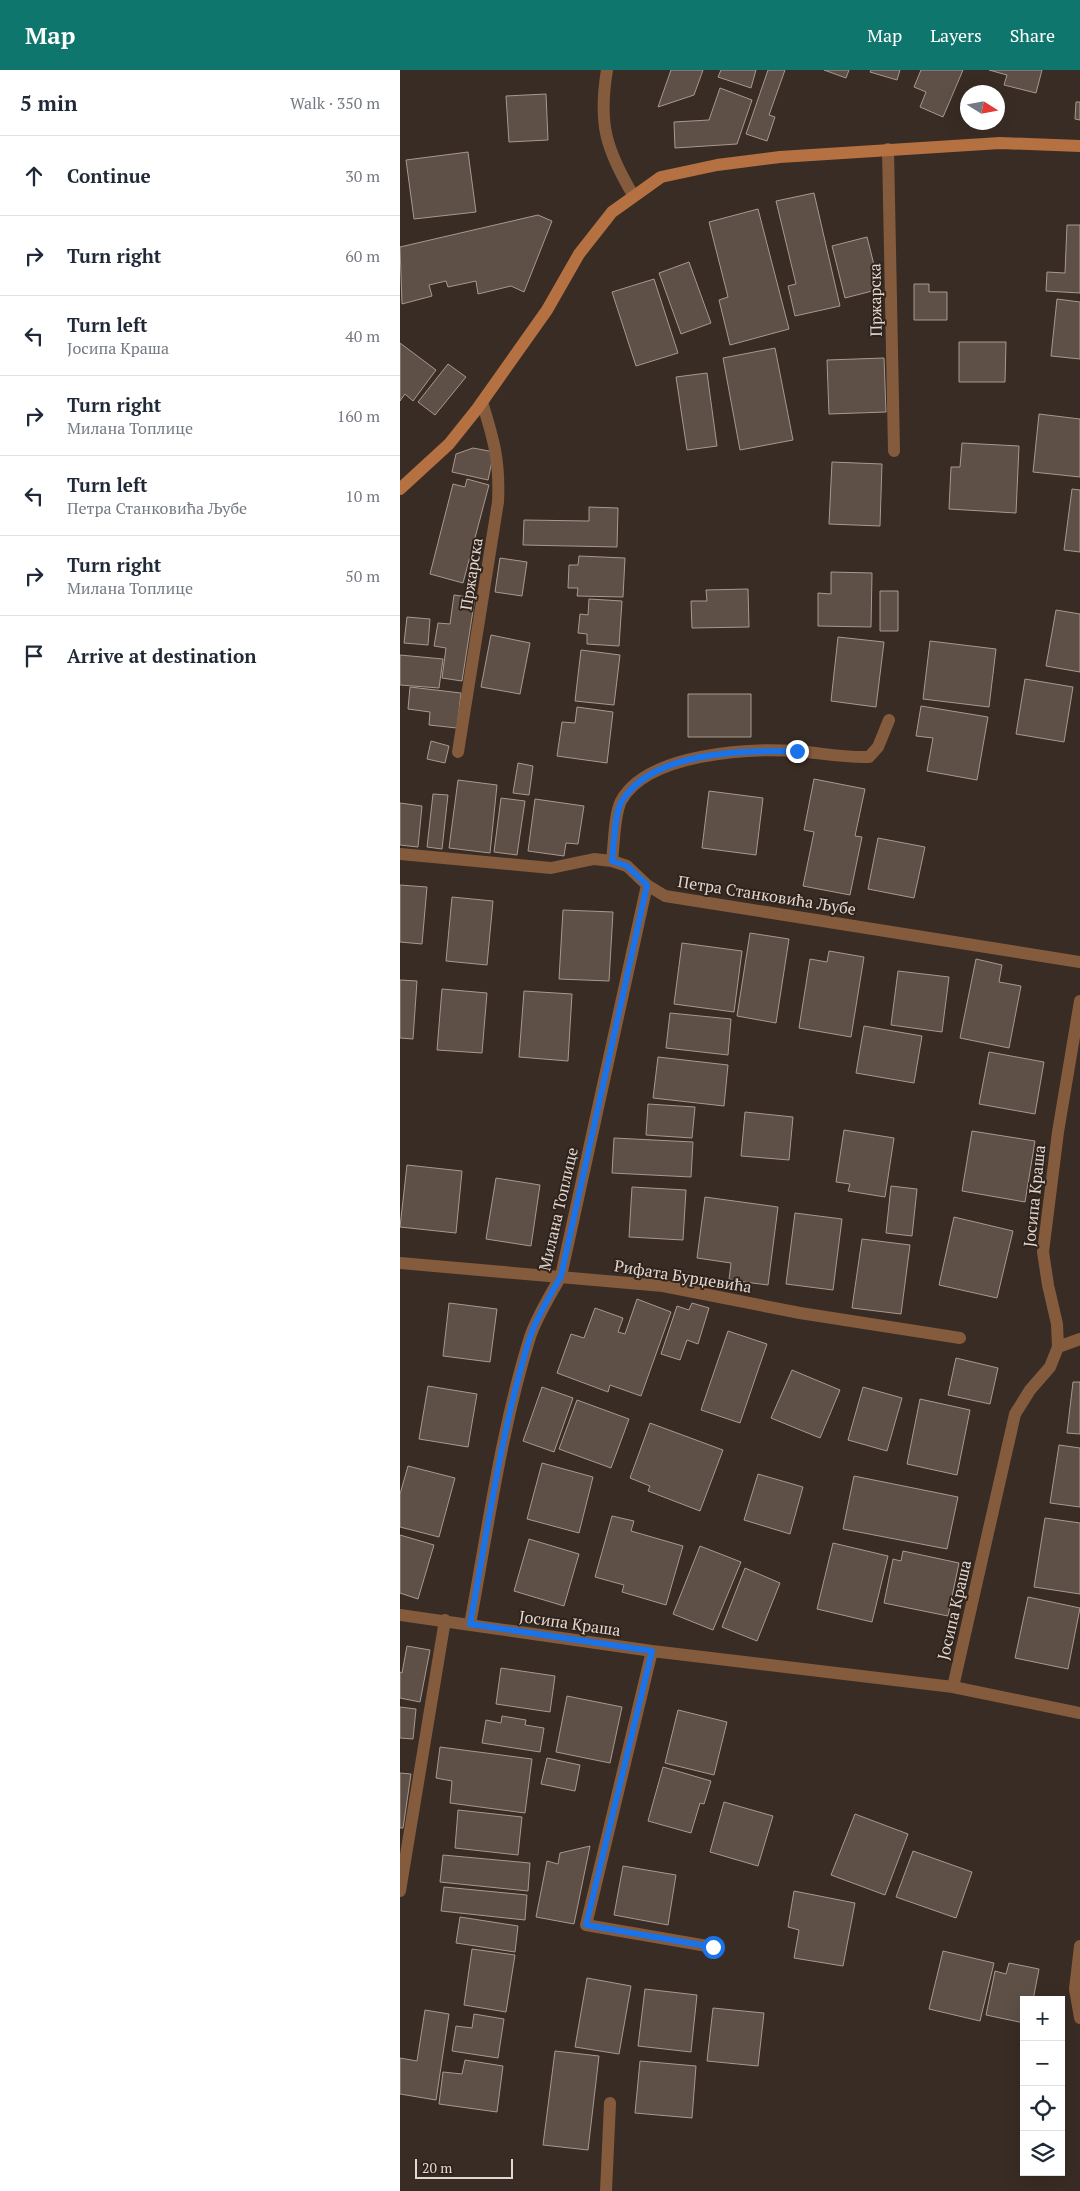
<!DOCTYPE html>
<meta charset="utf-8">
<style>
:root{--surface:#fff;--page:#f6f6f7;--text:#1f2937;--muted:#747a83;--line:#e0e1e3;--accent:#0f766e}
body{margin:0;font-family:"PT Serif",serif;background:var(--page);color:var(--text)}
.controls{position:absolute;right:15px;bottom:15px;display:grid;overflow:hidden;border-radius:0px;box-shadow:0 5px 20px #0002}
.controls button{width:45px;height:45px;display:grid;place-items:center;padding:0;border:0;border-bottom:1px solid var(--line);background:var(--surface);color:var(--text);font:25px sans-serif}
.compass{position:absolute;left:560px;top:15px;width:45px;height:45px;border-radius:50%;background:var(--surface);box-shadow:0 5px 20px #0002;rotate:101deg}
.scale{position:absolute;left:15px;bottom:12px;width:98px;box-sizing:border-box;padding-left:5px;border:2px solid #e1d8d3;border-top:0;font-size:14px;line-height:18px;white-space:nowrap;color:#e1d8d3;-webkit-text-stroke:4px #2f231b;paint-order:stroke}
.stop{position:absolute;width:15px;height:15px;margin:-11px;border:4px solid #1a73e8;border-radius:50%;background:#fff}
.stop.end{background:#1a73e8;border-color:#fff;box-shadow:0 1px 5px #0008}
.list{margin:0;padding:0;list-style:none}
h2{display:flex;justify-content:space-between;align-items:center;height:65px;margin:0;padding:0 20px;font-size:21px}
h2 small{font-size:16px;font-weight:400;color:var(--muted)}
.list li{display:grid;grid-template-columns:32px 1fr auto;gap:15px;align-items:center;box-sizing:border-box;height:80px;padding:0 20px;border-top:1px solid var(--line)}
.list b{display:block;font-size:19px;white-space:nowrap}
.list p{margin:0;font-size:16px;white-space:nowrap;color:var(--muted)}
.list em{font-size:16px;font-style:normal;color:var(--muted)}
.icon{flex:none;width:28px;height:28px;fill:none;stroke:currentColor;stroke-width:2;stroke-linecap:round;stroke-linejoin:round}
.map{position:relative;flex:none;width:680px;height:2121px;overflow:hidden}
header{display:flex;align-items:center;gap:30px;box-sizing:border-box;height:70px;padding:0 25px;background:var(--accent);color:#fff}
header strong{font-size:24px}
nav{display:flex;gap:28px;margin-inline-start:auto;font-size:18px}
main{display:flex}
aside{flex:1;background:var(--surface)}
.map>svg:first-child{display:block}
.building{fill:#5e5047;stroke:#a8998f}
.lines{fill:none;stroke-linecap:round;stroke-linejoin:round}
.lane{stroke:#855b3e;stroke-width:12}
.street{stroke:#855b3e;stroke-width:12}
.secondary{stroke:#b57141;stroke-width:12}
.route{stroke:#1a73e8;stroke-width:6}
.labels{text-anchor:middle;stroke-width:4;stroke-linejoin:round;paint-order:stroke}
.street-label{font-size:16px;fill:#e1d8d3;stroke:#2f231b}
</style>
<header>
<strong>Map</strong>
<nav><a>Map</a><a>Layers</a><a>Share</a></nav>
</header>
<main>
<aside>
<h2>5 min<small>Walk · 350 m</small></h2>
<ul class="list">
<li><svg class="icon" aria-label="ahead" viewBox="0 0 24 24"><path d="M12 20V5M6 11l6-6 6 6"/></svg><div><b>Continue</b></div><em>30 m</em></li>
<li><svg class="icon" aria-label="right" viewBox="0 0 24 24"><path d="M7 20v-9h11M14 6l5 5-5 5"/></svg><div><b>Turn right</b></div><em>60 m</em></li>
<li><svg class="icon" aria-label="left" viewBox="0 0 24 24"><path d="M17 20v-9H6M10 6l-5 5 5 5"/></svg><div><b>Turn left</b><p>Јосипа Краша</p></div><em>40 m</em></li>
<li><svg class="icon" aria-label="right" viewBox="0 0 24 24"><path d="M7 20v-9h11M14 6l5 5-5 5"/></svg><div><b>Turn right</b><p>Милана Топлице</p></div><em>160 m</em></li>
<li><svg class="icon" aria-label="left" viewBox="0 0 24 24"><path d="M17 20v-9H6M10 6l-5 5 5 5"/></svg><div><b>Turn left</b><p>Петра Станковића Љубе</p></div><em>10 m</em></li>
<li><svg class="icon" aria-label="right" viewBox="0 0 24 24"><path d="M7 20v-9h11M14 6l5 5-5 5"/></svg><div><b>Turn right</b><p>Милана Топлице</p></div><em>50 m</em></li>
<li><svg class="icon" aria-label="arrive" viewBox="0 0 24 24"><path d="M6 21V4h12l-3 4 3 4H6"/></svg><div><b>Arrive at destination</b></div></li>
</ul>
</aside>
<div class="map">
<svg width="680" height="2121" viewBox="0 0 680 2121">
<rect width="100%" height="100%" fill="#392c24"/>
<path class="building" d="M 271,0 L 303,0 L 294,25 L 258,37 Z
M 321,0 L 356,0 L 351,18 L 318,7 Z
M 368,0 L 385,0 L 369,45 L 375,47 L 367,71 L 346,64 Z
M 424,0 L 449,0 L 446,8 Z
M 471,0 L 500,0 L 497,10 L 470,2 Z
M 521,0 L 563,0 L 543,47 L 520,37 L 526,22 L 514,17 Z
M 589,0 L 642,0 L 636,23 L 604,15 L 607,5 Z
M 320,18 L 352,30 L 337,74 L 275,78 L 274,52 L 309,50 Z
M 146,24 L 148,70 L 109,72 L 106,26 Z
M 676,32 L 680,32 L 680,50 L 675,49 Z
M 68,82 L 76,142 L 14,149 L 6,90 Z
M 414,123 L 440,236 L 395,246 L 388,216 L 396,214 L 376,131 Z
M 358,139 L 389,259 L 330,275 L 319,230 L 328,227 L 309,152 Z
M 138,145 L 152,151 L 124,222 L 111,216 L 78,224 L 76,211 L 48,217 L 46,211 L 29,215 L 32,226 L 2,234 L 0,177 Z
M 667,155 L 680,155 L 680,223 L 646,221 L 647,202 L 665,203 Z
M 467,167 L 480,219 L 445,228 L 432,176 Z
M 289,192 L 311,253 L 281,264 L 259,203 Z
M 254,209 L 278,283 L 236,296 L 212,222 Z
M 514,214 L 529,214 L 529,222 L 547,222 L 547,250 L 514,250 Z
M 657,229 L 680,232 L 680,289 L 651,286 Z
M 559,272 L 606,272 L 605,312 L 559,312 Z
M 0,273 L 36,300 L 13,331 L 5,324 L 0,331 Z
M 375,278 L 393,370 L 340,380 L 323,288 Z
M 484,288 L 486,342 L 429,344 L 427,290 Z
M 48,294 L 66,307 L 35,345 L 18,332 Z
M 307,303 L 317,376 L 287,380 L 276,307 Z
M 639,344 L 680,349 L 680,407 L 633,402 Z
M 562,373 L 619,376 L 616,443 L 549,439 L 551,397 L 560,397 Z
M 73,378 L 94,382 L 88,410 L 52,402 L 56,384 Z
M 432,392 L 482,394 L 480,456 L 429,454 Z
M 67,409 L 89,415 L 63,513 L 30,504 L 53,414 L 65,417 Z
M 672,419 L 680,420 L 680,482 L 664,480 Z
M 189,437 L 218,438 L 217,477 L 123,475 L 124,450 L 189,451 Z
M 179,486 L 225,488 L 223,527 L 177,526 L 178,518 L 168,518 L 169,495 L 178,495 Z
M 100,488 L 127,492 L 122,526 L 95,522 Z
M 431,502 L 472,503 L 471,557 L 418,556 L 418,523 L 431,524 Z
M 348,519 L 349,557 L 292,558 L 291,531 L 307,531 L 306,520 Z
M 480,521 L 498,521 L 498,561 L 480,561 Z
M 54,525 L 75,528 L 62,611 L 42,608 L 46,578 L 34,576 L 38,553 L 50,554 Z
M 189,529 L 222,531 L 219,576 L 187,574 L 187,564 L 178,563 L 180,544 L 188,545 Z
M 656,540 L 680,544 L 680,602 L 646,596 Z
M 7,547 L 30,549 L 28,575 L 4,573 Z
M 91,565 L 130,573 L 120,624 L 81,617 Z
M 438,567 L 484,572 L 476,637 L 431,631 Z
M 530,571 L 596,579 L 589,637 L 523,629 Z
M 181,580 L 220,585 L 214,635 L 175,631 Z
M 0,585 L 43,589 L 39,618 L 0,615 Z
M 625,609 L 673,617 L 664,672 L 616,664 Z
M 10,617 L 61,623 L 57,658 L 29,655 L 30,642 L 8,639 Z
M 288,624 L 351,624 L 351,667 L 288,667 Z
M 521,636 L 588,647 L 577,710 L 527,701 L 533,668 L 516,666 Z
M 177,637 L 213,642 L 207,693 L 157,686 L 162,652 L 175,653 Z
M 31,671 L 49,676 L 45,693 L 27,689 Z
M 118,693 L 133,696 L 129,725 L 113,723 Z
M 414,709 L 465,719 L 455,766 L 462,767 L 450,825 L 403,816 L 414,762 L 404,760 Z
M 58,710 L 97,715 L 90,783 L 49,778 Z
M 309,721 L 363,728 L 356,785 L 302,778 Z
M 33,724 L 48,725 L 42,779 L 27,777 Z
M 101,728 L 125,731 L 117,785 L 94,782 Z
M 135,729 L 184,736 L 178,774 L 166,773 L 164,786 L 128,781 Z
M 0,733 L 22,736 L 18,777 L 0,775 Z
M 478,768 L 525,777 L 514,828 L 468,819 Z
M 0,815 L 27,817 L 22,874 L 0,872 Z
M 52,827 L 93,831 L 87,895 L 46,891 Z
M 163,840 L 213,842 L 209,911 L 159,909 Z
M 350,863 L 389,869 L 376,953 L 337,946 Z
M 282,873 L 342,881 L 334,942 L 274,934 Z
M 429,881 L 464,887 L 451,967 L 399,958 L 410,889 L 427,892 Z
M 576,889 L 602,895 L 599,912 L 621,916 L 609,978 L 560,968 Z
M 498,901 L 549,907 L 542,962 L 491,955 Z
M 0,910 L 17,911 L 13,969 L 0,968 Z
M 42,919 L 87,923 L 82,983 L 37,980 Z
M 124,921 L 172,924 L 168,991 L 119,987 Z
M 270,943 L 331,949 L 328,985 L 266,978 Z
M 464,956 L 522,966 L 514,1013 L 456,1003 Z
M 589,982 L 644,992 L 635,1044 L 579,1034 Z
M 258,987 L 328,995 L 324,1036 L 253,1028 Z
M 248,1034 L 295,1037 L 292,1068 L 246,1065 Z
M 345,1042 L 393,1047 L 389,1090 L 341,1086 Z
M 444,1060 L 494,1068 L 485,1127 L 448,1121 L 450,1114 L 436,1112 Z
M 572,1061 L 635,1071 L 625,1132 L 562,1121 Z
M 214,1068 L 293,1072 L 291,1107 L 212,1103 Z
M 7,1095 L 62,1101 L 56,1163 L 0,1157 Z
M 96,1108 L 140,1115 L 131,1176 L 86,1169 Z
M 491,1116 L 517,1119 L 512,1166 L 486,1163 Z
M 232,1117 L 286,1120 L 283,1170 L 229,1167 Z
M 305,1127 L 378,1137 L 368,1215 L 329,1210 L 331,1193 L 297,1188 Z
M 395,1143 L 442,1149 L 433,1220 L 386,1214 Z
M 554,1147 L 613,1161 L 597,1228 L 539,1215 Z
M 462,1169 L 510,1175 L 501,1244 L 452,1238 Z
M 237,1229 L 271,1242 L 241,1326 L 210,1315 L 208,1322 L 157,1303 L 171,1264 L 184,1268 L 195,1238 L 223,1248 L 218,1262 L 225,1264 Z
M 49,1233 L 97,1239 L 90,1292 L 43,1286 Z
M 292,1233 L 309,1238 L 298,1274 L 287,1270 L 280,1290 L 261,1284 L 277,1236 L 289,1240 Z
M 328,1261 L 367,1274 L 340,1353 L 301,1340 Z
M 556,1288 L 598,1298 L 590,1334 L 548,1325 Z
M 392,1300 L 440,1320 L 420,1368 L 371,1348 Z
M 673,1312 L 680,1312 L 680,1364 L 667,1363 Z
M 28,1316 L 77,1324 L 68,1377 L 19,1369 Z
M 142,1317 L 173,1328 L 154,1382 L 123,1371 Z
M 463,1317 L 502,1328 L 487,1381 L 448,1370 Z
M 520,1329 L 570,1340 L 557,1405 L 507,1394 Z
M 177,1330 L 229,1349 L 211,1398 L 159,1379 Z
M 250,1353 L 323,1380 L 300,1441 L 248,1421 L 250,1416 L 230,1408 Z
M 659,1375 L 680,1378 L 680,1437 L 650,1433 Z
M 142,1393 L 193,1407 L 179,1463 L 127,1449 Z
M 8,1396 L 55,1408 L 39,1467 L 0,1457 L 0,1424 Z
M 358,1404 L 403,1417 L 390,1464 L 344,1450 Z
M 454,1406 L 558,1427 L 547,1479 L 443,1459 Z
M 212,1446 L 234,1451 L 231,1461 L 283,1476 L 266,1535 L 222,1522 L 224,1515 L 195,1507 Z
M 645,1448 L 680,1453 L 680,1524 L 634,1517 Z
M 0,1465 L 34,1475 L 18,1529 L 0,1523 Z
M 129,1469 L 179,1484 L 164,1536 L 114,1521 Z
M 433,1473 L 488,1486 L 472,1552 L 417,1539 Z
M 300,1476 L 341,1492 L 313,1560 L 273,1544 Z
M 503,1481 L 559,1493 L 548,1546 L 484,1533 L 493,1489 L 501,1491 Z
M 345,1498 L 380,1513 L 357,1571 L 322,1557 Z
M 628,1527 L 680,1538 L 668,1599 L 615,1588 Z
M 7,1576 L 30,1580 L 20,1632 L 0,1628 L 0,1602 L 2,1603 Z
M 101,1598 L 155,1606 L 150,1642 L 96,1634 Z
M 167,1626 L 222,1637 L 210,1693 L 156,1682 Z
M 0,1637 L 16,1639 L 13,1669 L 0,1668 Z
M 278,1640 L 327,1652 L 314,1705 L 265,1693 Z
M 102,1646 L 126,1650 L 125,1655 L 144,1658 L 140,1682 L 82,1673 L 86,1650 L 101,1653 Z
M 40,1677 L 132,1689 L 125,1743 L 50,1733 L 52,1711 L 36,1708 Z
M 147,1688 L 180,1695 L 175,1721 L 141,1714 Z
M 263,1697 L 311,1711 L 304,1734 L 300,1733 L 291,1763 L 248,1751 Z
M 0,1703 L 11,1704 L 3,1758 L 0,1758 Z
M 324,1732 L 373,1746 L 358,1796 L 310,1782 Z
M 58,1740 L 122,1747 L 118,1785 L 55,1778 Z
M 455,1744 L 508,1764 L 485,1825 L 431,1805 Z
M 190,1776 L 174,1854 L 136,1847 L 147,1791 L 158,1794 L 160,1783 Z
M 513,1781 L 572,1802 L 556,1848 L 496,1827 Z
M 43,1785 L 130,1793 L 128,1821 L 40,1812 Z
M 223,1796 L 276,1805 L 268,1855 L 214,1845 Z
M 44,1817 L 127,1825 L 125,1850 L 41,1841 Z
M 394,1821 L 455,1833 L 443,1896 L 394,1888 L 399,1860 L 388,1857 Z
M 60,1847 L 118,1856 L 115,1882 L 56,1873 Z
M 72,1879 L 115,1885 L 106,1942 L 64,1935 Z
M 543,1881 L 594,1893 L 580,1951 L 529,1939 Z
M 609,1893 L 639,1899 L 633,1930 L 624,1930 L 624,1953 L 586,1945 L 595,1901 L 606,1904 Z
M 187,1908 L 231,1916 L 219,1984 L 175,1977 Z
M 245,1919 L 297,1925 L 291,1982 L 238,1976 Z
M 313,1938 L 364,1943 L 358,1996 L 307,1991 Z
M 25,1940 L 49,1944 L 36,2030 L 0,2024 L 0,1988 L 17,1991 Z
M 74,1944 L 104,1949 L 98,1988 L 52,1981 L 56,1956 L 72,1958 Z
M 155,1981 L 199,1986 L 188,2080 L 143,2075 Z
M 65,1990 L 103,1996 L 97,2042 L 39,2034 L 43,2002 L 62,2004 Z
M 240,1991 L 296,1996 L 292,2048 L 235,2043 Z"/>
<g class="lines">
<path class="lane" d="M 488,79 L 494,381
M 58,682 L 98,432 C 100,392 94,370 82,332
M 658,1277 L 680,1269
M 680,1876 L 675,1919 L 680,1948
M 206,2121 L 210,2033"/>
<path class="street" d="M 207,0 C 198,54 206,79 233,125
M 0,784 L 151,798 L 194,789 L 212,791 L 227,796 L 247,815 L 265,826 L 680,892
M 212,791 C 214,776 214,745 221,731 C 247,683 349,678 397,681 C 421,683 444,688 469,687 L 478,677 L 489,650
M 0,1193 L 263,1216 L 400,1243 L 560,1268
M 0,1545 L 252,1581 L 553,1617 L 615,1344 L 630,1320 L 650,1297 L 658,1277 L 657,1254 L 648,1215 L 643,1182 L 658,1062 L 680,931
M 70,1554 C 88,1459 101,1360 130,1267 C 137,1246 150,1226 161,1206 L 247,815
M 252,1581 L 186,1855 L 313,1877
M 553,1617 L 680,1643
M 0,1821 L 45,1550"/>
<path class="secondary" d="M 0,419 L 49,374 L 77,339 L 147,240 L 179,184 L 212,142 L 261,107 L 317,95 L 380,87 L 600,73 L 680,76"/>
</g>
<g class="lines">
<path class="route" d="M 313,1877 L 186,1855 L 252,1581 L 70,1554 C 88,1459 101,1360 130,1267 C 137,1246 150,1226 161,1206 L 247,815 L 227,796 L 212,791 C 214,776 214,743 222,731 C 253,680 345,681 397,681"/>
</g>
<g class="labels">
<g class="street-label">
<text transform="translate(475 230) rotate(-91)" y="6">Пржарска</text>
<text transform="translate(71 504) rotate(-81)" y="6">Пржарска</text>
<text transform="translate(367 825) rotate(9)" y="6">Петра Станковића Љубе</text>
<text transform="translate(634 1126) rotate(-84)" y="6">Јосипа Краша</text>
<text transform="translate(158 1139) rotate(-77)" y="6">Милана Топлице</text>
<text transform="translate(283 1206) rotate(9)" y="6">Рифата Бурџевића</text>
<text transform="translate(554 1540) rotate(-77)" y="6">Јосипа Краша</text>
<text transform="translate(170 1553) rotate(8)" y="6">Јосипа Краша</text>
</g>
</g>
</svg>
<div class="controls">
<button>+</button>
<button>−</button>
<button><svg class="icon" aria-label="locate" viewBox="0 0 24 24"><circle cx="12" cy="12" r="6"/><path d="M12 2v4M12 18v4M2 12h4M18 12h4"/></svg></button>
<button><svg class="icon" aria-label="layers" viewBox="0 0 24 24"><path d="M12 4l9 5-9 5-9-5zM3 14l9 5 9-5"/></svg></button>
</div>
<svg class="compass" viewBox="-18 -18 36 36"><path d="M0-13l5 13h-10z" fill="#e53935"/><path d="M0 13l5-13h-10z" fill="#747a83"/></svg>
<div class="scale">20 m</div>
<div class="stop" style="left:313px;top:1877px"></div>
<div class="stop end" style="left:397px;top:681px"></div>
</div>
</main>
